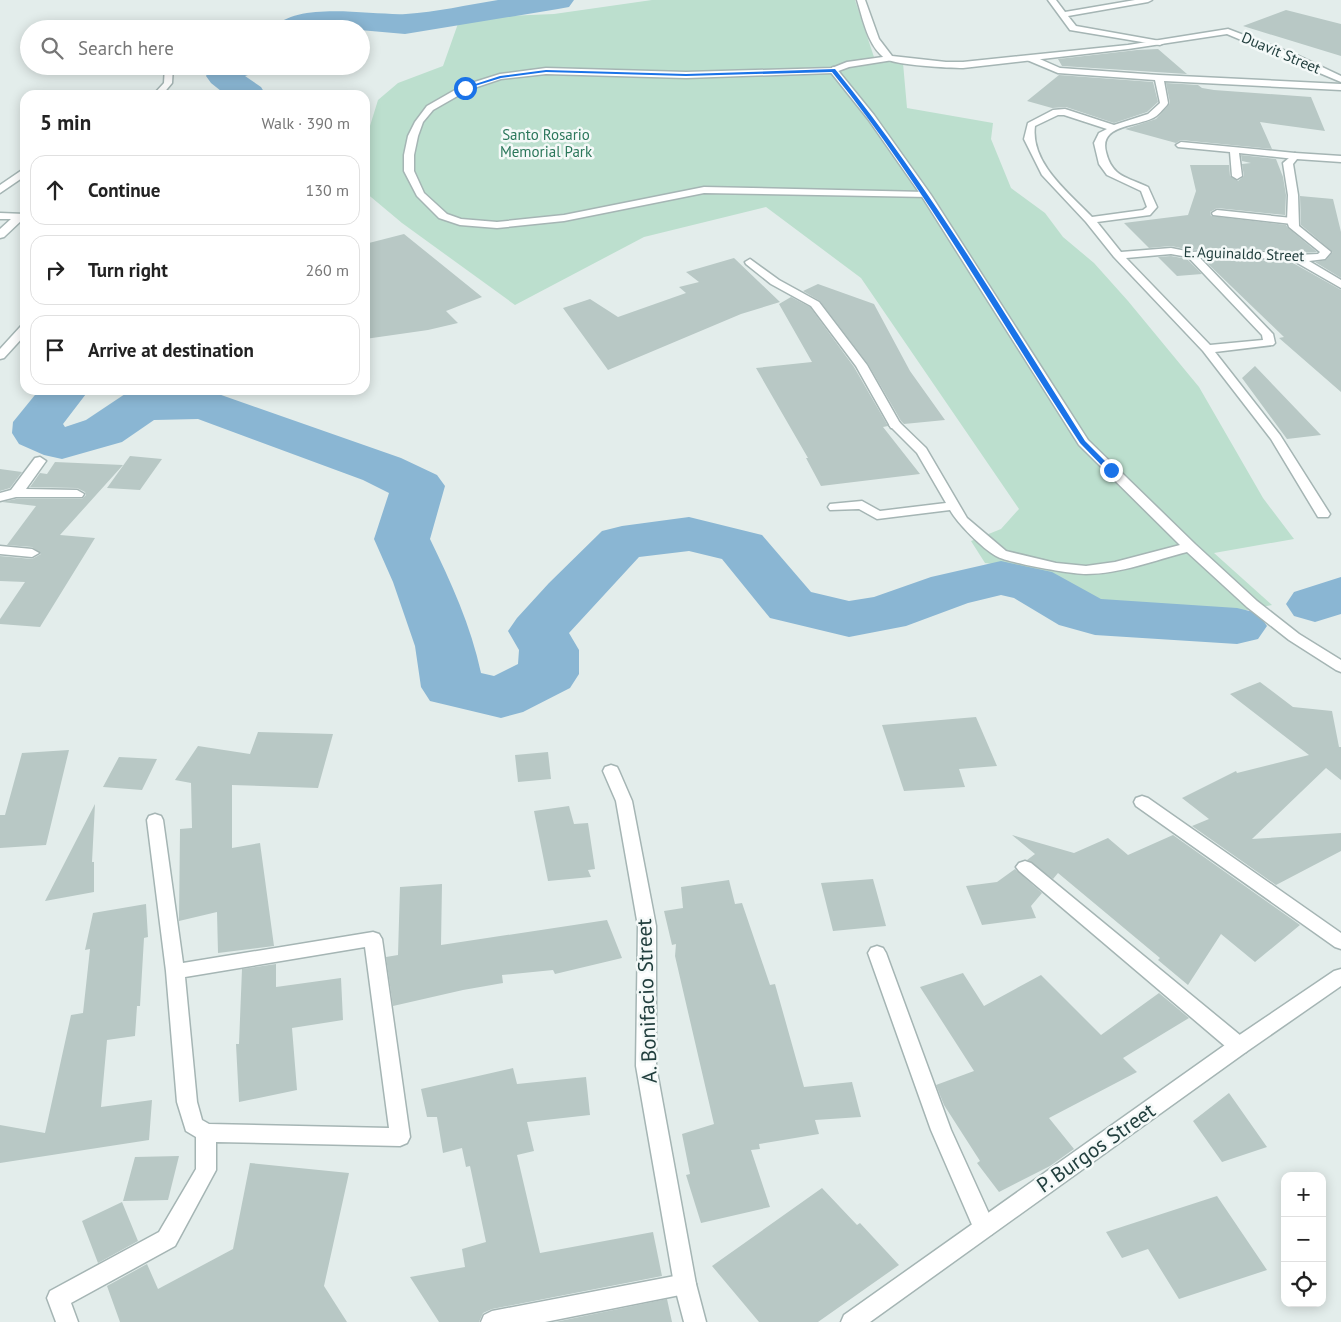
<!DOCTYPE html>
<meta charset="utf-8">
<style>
:root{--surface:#fff;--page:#f2f2f2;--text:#222;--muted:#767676;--line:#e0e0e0}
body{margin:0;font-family:"PT Sans",sans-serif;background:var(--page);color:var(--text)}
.controls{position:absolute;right:15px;bottom:15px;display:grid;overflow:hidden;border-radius:10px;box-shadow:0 2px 12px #0003}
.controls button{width:45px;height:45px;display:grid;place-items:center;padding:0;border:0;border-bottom:1px solid var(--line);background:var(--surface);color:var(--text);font:25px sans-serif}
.stop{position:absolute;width:15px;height:15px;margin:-11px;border:4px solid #1a73e8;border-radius:50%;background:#fff}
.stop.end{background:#1a73e8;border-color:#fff;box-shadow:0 1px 5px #0008}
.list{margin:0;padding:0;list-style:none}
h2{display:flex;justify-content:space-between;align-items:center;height:65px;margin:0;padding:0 20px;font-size:21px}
h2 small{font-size:16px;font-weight:400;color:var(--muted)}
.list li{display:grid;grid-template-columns:32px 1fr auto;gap:15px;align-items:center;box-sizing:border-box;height:70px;margin:0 10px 10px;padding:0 10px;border:1px solid var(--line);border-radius:15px}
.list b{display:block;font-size:19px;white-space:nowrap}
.list em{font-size:16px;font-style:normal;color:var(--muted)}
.icon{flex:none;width:28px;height:28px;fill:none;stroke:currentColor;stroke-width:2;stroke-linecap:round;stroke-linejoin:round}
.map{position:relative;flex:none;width:1341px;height:1322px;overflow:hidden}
.search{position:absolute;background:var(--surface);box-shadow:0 2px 12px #0003;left:20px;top:20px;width:350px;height:55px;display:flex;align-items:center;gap:12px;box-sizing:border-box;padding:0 18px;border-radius:28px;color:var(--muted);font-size:19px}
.panel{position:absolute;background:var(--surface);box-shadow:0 2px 12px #0003;left:20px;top:90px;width:350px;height:305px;border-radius:15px}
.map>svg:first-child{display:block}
.green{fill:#bcdfce}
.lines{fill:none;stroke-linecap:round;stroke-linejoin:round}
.river{fill:#8ab6d3;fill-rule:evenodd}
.building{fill:#b8c8c5}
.service-casing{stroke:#a5b5b4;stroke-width:3}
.minor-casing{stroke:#a5b5b4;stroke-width:3}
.tertiary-casing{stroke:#a5b5b4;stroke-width:3}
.service{fill:#fff;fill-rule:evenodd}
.minor{fill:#fff;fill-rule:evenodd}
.tertiary{fill:#fff;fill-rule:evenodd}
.route{fill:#1a73e8}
.labels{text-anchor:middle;stroke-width:5;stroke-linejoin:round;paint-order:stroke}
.far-street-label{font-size:15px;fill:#223f3e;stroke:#f4f9f8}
.far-park-label{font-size:15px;fill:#2b775b;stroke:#f4f9f8}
.near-street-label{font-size:21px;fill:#223f3e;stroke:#f4f9f8}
</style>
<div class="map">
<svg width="1341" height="1322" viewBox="0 0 1341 1322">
<rect width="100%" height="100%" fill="#e3edeb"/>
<path class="green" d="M 652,0 L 855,0 L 874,57 L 884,61 L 903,63 L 907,108 L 993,123 L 991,139 L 1011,188 L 1045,213 L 1063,237 L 1094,263 L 1128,301 L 1199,387 L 1263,498 L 1294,539 L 1214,553 L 1272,605 L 1237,612 L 1084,602 L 1027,569 L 985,563 L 971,541 L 1001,529 L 1019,509 L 861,278 L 766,207 L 644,237 L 515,305 L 402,223 L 365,192 L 365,142 L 378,100 L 398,83 L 443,66 L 460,18 L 554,14 Z"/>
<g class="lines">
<path class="river" d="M 498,0 L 574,0 L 569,7 L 558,9 L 405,34 L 337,28 L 273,29 C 297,0 372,16 406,14 C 436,12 467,5 498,0 Z
M 211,66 L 259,66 L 254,73 L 245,76 L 261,87 L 266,95 L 226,95 L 211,83 L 206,76 Z
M 39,390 L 89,390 L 63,424 L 65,427 L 86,420 L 125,394 L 143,390 L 207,390 L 401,458 L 437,475 L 445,486 L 430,539 C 451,582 471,626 481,673 L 494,676 L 518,664 L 519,650 L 508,631 L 517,618 L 549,583 L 602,531 L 622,526 L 689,517 L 762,535 L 811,592 L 849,601 L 874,597 L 931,577 L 1001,561 L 1052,572 L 1101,599 L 1237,608 L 1258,613 L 1267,626 L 1258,639 L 1237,644 L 1095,635 L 1059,625 L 1014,598 L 1001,595 L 968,603 L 906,626 L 849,637 L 770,618 L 722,559 L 689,551 L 639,557 L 569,633 L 579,650 L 579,674 L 570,688 L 523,712 L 501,718 L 430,701 L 421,687 L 415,646 L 393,582 L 374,539 L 389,493 L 363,480 L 198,419 L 154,420 L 122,442 L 62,459 L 44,455 L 19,444 L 12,433 L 13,422 Z
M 1341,577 L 1341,614 L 1315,622 L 1294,616 L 1286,604 L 1294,592 Z"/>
</g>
<path class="building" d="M 1286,10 L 1341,24 L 1341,56 L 1243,26 Z
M 1158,49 L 1187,74 L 1062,66 L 1058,59 L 1137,50 Z
M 1059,75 L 1153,82 L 1158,102 L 1147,112 L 1114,123 L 1066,107 L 1052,108 L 1027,101 Z
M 1166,83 L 1198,85 L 1202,88 L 1214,90 L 1311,97 L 1325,131 L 1260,122 L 1272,149 L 1181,140 L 1176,143 L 1125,129 L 1156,119 L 1168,106 L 1170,103 Z
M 1241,155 L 1276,159 L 1283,177 L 1286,195 L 1285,215 L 1217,208 L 1210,212 L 1211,216 L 1286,225 L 1288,228 L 1317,252 L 1297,253 L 1239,248 L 1191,250 L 1171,246 L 1149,248 L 1124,223 L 1188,215 L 1196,191 L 1190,165 L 1229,165 L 1230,176 L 1238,181 L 1244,176 L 1242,164 L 1251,163 L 1242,161 Z
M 1300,196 L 1333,199 L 1341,232 L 1341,278 L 1315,262 L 1326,260 L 1333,252 L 1301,225 Z
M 404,234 L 482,297 L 446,311 L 458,323 L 428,330 L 365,339 L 365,244 Z
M 1171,256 L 1187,259 L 1202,274 L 1177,276 L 1158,257 Z
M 734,258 L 780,302 L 741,314 L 608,370 L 563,308 L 590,299 L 618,317 L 686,293 L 679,287 L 699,282 L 686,272 Z
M 1239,258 L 1293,263 L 1341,290 L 1341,392 L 1279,338 L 1284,337 L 1204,260 Z
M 818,284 L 874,304 L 910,371 L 945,420 L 904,424 L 901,421 L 868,364 L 820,301 L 803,291 Z
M 791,297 L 810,307 L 854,367 L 888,426 L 883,427 L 920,474 L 821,486 L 806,458 L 808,458 L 756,368 L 812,362 L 779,304 Z
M 1255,366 L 1321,435 L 1287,439 L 1242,378 Z
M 130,456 L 162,459 L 140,490 L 107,488 Z
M 55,462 L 123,465 L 60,535 L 95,538 L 40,627 L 0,624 L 0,619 L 25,582 L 0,581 L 0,556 L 32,559 L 41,554 L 32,547 L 7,545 L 36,506 L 2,502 L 16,499 L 82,499 L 86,495 L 85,492 L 77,488 L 30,487 L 40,473 L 47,474 Z
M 0,469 L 22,472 L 10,488 L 0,491 Z
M 1260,682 L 1293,707 L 1332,711 L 1339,747 L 1341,747 L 1341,780 L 1326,768 L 1252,839 L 1341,833 L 1341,851 L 1276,885 L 1192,826 L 1209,819 L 1182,798 L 1236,771 L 1237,773 L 1309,755 L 1230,694 Z
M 976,717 L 997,766 L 959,769 L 965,787 L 904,791 L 882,725 Z
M 258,732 L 333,734 L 318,788 L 232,785 L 232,848 L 260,843 L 274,946 L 218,953 L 217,912 L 179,921 L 180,829 L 192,828 L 191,783 L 175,780 L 198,746 L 250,754 Z
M 69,750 L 46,845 L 0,848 L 0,815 L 5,815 L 22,753 Z
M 548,752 L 551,779 L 518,782 L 515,755 Z
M 119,757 L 157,759 L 142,790 L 103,787 Z
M 95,804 L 92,862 L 94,862 L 94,892 L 45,901 Z
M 569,806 L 574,824 L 588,823 L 595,869 L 588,870 L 591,877 L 548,881 L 534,811 Z
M 1012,835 L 1074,853 L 1108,838 L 1128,855 L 1173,835 L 1300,925 L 1255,962 L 1221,934 L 1188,985 L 1158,960 L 1160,958 L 1058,873 L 1053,879 L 1027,860 L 1035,854 Z
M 1015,869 L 1042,893 L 1031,906 L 1036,918 L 982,925 L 966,886 L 997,882 Z
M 873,879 L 886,926 L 833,931 L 821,883 Z
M 729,880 L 735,904 L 742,903 L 770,985 L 775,984 L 804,1087 L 852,1082 L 861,1117 L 815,1120 L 819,1134 L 759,1144 L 760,1149 L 751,1150 L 770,1207 L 701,1223 L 686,1175 L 690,1174 L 682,1134 L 714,1124 L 675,956 L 676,944 L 672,945 L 664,911 L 683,908 L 681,887 Z
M 442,884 L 441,945 L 607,920 L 622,958 L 555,974 L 553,970 L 502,975 L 503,983 L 463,990 L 393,1006 L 386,957 L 398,955 L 400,887 Z
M 146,904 L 148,937 L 144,938 L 140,1006 L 137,1006 L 135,1036 L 107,1040 L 101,1107 L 152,1100 L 149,1140 L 0,1163 L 0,1125 L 45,1133 L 71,1015 L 83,1013 L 90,949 L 85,950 L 93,913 Z
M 276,964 L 276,987 L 341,978 L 343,1020 L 292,1028 L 297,1090 L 239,1102 L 236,1044 L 239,1044 L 242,969 Z
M 963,973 L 984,1006 L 1041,975 L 1101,1035 L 1159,993 L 1189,1018 L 1123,1058 L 1137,1072 L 1049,1118 L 1074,1149 L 1050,1166 L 999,1192 L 977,1163 L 980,1161 L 944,1105 L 936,1085 L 974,1071 L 920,987 Z
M 513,1068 L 517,1084 L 586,1077 L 590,1115 L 527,1122 L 534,1151 L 517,1155 L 540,1253 L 653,1232 L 662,1276 L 492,1309 L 483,1313 L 479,1322 L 439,1322 L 410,1277 L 465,1267 L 462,1249 L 486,1242 L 470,1166 L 466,1167 L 462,1148 L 443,1153 L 437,1117 L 427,1117 L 421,1089 Z
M 1229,1093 L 1267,1147 L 1222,1162 L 1193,1121 Z
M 179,1156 L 168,1200 L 123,1201 L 135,1157 Z
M 250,1163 L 349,1173 L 324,1286 L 347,1322 L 120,1322 L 107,1286 L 147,1264 L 158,1289 L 233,1249 Z
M 822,1188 L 857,1225 L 860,1223 L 899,1265 L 818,1322 L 759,1322 L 712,1266 Z
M 1217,1196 L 1267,1270 L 1179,1299 L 1148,1249 L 1122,1258 L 1106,1232 Z
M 122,1202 L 138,1241 L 98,1263 L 82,1221 Z
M 667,1299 L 672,1322 L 555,1322 Z"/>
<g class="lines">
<defs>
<path id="service" d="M 890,56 L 894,58 L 893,60 L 849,67 L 833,73 L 686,78 L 546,74 L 501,79 L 468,90 L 433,110 L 423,122 L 418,136 L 414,155 L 414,171 L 424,193 L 447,214 L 461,219 L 497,222 L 564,215 L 704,187 L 926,192 L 929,193 L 929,197 L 704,193 L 564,221 L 497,228 L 460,225 L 439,218 L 417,196 L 404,171 L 404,155 L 408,136 L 415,122 L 427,106 L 462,86 L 500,74 L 546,68 L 686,72 L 832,68 L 847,62 Z
M 1181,142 L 1295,153 L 1300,156 L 1295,159 L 1239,153 L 1242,176 L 1237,179 L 1232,176 L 1230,152 L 1178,147 L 1176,145 Z
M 1217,210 L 1292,218 L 1297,221 L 1292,224 L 1213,215 L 1212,213 Z
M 750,259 L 779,280 L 819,302 L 867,365 L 901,425 L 899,428 L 891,428 L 856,366 L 811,306 L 771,284 L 746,264 L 745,262 Z
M 685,1274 L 693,1277 L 696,1284 L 693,1291 L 685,1294 L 545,1322 L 481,1322 L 484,1315 L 492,1311 Z"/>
<path id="minor" d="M 1048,0 L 1056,0 L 1065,12 L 1135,0 L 1152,0 L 1148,2 L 1068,16 L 1076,26 L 1160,41 L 1164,43 L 1160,45 L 1070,30 Z
M 1027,56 L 1033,56 L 1060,68 L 1159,75 L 1341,84 L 1341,90 L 1164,81 L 1168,103 L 1167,105 C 1163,109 1158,116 1153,118 C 1135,127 1099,125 1106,152 C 1112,177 1127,177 1148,187 L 1157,207 L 1150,215 L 1097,222 L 1121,252 L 1171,248 L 1191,252 L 1239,250 L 1297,255 L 1318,254 L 1320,252 L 1289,227 L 1287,221 L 1288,195 L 1283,163 L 1295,153 L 1341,156 L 1341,162 L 1297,159 L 1293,164 L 1298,195 L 1299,226 L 1331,252 L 1325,259 L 1309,261 L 1341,280 L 1341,288 L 1294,261 L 1239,256 L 1200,258 L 1273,334 L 1275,343 L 1273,345 L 1215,352 L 1280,435 L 1330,514 L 1328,517 L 1318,517 L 1271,439 L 1203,351 L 1114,257 L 1086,222 L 1042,175 L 1024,139 L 1028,123 L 1053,110 L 1065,109 L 1114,125 L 1148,114 L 1160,103 L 1155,80 L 1058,73 L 1027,60 ZM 1058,115 L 1064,115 L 1107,129 L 1099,133 L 1094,143 L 1099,164 L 1107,175 L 1141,191 L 1147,207 L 1143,210 L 1092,217 C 1069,193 1030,163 1035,126 ZM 1171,254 L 1188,257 L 1262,335 L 1263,340 L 1210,345 L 1126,258 Z
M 165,66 L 173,66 L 172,83 L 162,95 L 153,95 L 164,83 Z
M 833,67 L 836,68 L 874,115 L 931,195 L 1088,440 L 1195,544 L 1257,601 L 1299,634 L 1341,660 L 1341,672 L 1336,670 L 1289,640 L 1247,607 L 1187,552 C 1155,560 1120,574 1086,574 C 1071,574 1008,563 996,556 C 982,548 958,524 950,510 L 877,519 L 859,509 L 830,510 L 828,507 L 830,504 L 862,501 L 880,511 L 946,503 L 917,453 L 889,425 L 895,421 L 899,422 L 926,448 L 967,518 L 1006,551 L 1056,563 L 1086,566 L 1115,562 L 1180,545 L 1079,445 L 921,195 L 868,119 L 829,70 Z
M 25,168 L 25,176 L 0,193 L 0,185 Z
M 0,213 L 25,214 L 25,220 L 22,220 L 4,237 L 0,238 L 0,229 L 11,219 L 0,219 Z
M 25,325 L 25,335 L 4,358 L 0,359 L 0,349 L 21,326 Z
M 40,457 L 46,461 L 26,489 L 77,490 L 84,494 L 82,497 L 16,497 L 0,501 L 0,493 L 11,490 L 35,458 Z
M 0,546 L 32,549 L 39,553 L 32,557 L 0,554 Z
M 611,765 L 617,767 L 619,771 L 632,801 L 656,926 L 656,1066 L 696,1284 L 706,1322 L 684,1322 L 674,1284 L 636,1066 L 638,926 L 616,801 L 603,771 L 605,767 Z
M 1142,796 L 1148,798 L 1341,933 L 1341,949 L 1335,947 L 1136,806 L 1134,802 L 1136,798 Z
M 155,814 L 161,816 L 163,820 L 183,963 L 373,932 L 379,934 L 382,939 L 410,1137 L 407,1143 L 400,1146 L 216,1142 L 216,1170 L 175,1246 L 71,1303 L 78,1322 L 56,1322 L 47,1298 L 50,1291 L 159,1232 L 196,1169 L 196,1137 L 186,1131 L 177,1102 L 166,971 L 147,820 L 149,816 ZM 365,947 L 389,1128 L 209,1124 L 202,1120 L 197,1102 L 185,977 Z
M 1025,861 L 1031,863 L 1246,1040 L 1249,1046 L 1246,1052 L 1239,1054 L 1232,1052 L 1019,871 L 1016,867 L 1019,863 Z
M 877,946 L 883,948 L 886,953 L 951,1130 L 995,1227 L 992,1234 L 984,1237 L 976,1234 L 931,1130 L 868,953 L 871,948 Z"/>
<path id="tertiary" d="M 857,0 L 865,0 L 879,39 L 892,56 L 946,62 L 963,62 L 1128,45 L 1228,29 L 1299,56 L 1341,76 L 1341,82 L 1227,34 L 1128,49 L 963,68 C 949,68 896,65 886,59 C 868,47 863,19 857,0 Z
M 1341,969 L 1341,986 L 1246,1052 L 870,1322 L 841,1322 L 844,1315 L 1232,1040 L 1334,971 Z"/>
</defs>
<use href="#service" class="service-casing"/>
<use href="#minor" class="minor-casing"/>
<use href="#tertiary" class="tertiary-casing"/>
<use href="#service" class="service"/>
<use href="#minor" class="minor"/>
<use href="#tertiary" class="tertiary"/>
</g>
<path class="route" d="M 835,69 C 929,185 1005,315 1085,441 L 1113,469 L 1113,472 L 1108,472 L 1080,443 C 998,319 926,188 832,72 L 686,76 L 546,72 L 501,78 L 465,89 L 463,88 L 500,76 L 546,70 L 686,74 Z"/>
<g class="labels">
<g class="far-street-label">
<text transform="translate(1281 53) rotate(23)" y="5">Duavit Street</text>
<text transform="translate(1244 254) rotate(2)" y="5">E. Aguinaldo Street</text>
</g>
<g class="far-park-label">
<text x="546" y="140">Santo Rosario<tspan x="546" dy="17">Memorial Park</tspan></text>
</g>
<g class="near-street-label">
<text transform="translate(647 1001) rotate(-92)" y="7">A. Bonifacio Street</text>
<text transform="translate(1096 1148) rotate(-35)" y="7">P. Burgos Street</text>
</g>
</g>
</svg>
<div class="controls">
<button>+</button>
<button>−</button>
<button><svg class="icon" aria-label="locate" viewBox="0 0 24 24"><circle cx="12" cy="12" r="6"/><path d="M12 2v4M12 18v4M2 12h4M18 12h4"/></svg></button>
</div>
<div class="stop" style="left:465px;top:88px"></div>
<div class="stop end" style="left:1111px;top:470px"></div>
<div class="search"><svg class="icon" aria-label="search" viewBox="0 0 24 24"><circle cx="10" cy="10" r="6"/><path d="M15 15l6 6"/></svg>Search here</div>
<section class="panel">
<h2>5 min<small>Walk · 390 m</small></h2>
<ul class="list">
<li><svg class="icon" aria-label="ahead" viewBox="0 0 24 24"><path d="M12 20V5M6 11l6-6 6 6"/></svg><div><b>Continue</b></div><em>130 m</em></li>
<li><svg class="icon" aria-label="right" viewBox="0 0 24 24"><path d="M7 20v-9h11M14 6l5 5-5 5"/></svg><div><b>Turn right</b></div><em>260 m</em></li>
<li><svg class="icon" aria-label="arrive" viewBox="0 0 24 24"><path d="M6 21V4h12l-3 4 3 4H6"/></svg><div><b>Arrive at destination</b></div></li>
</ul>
</section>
</div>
